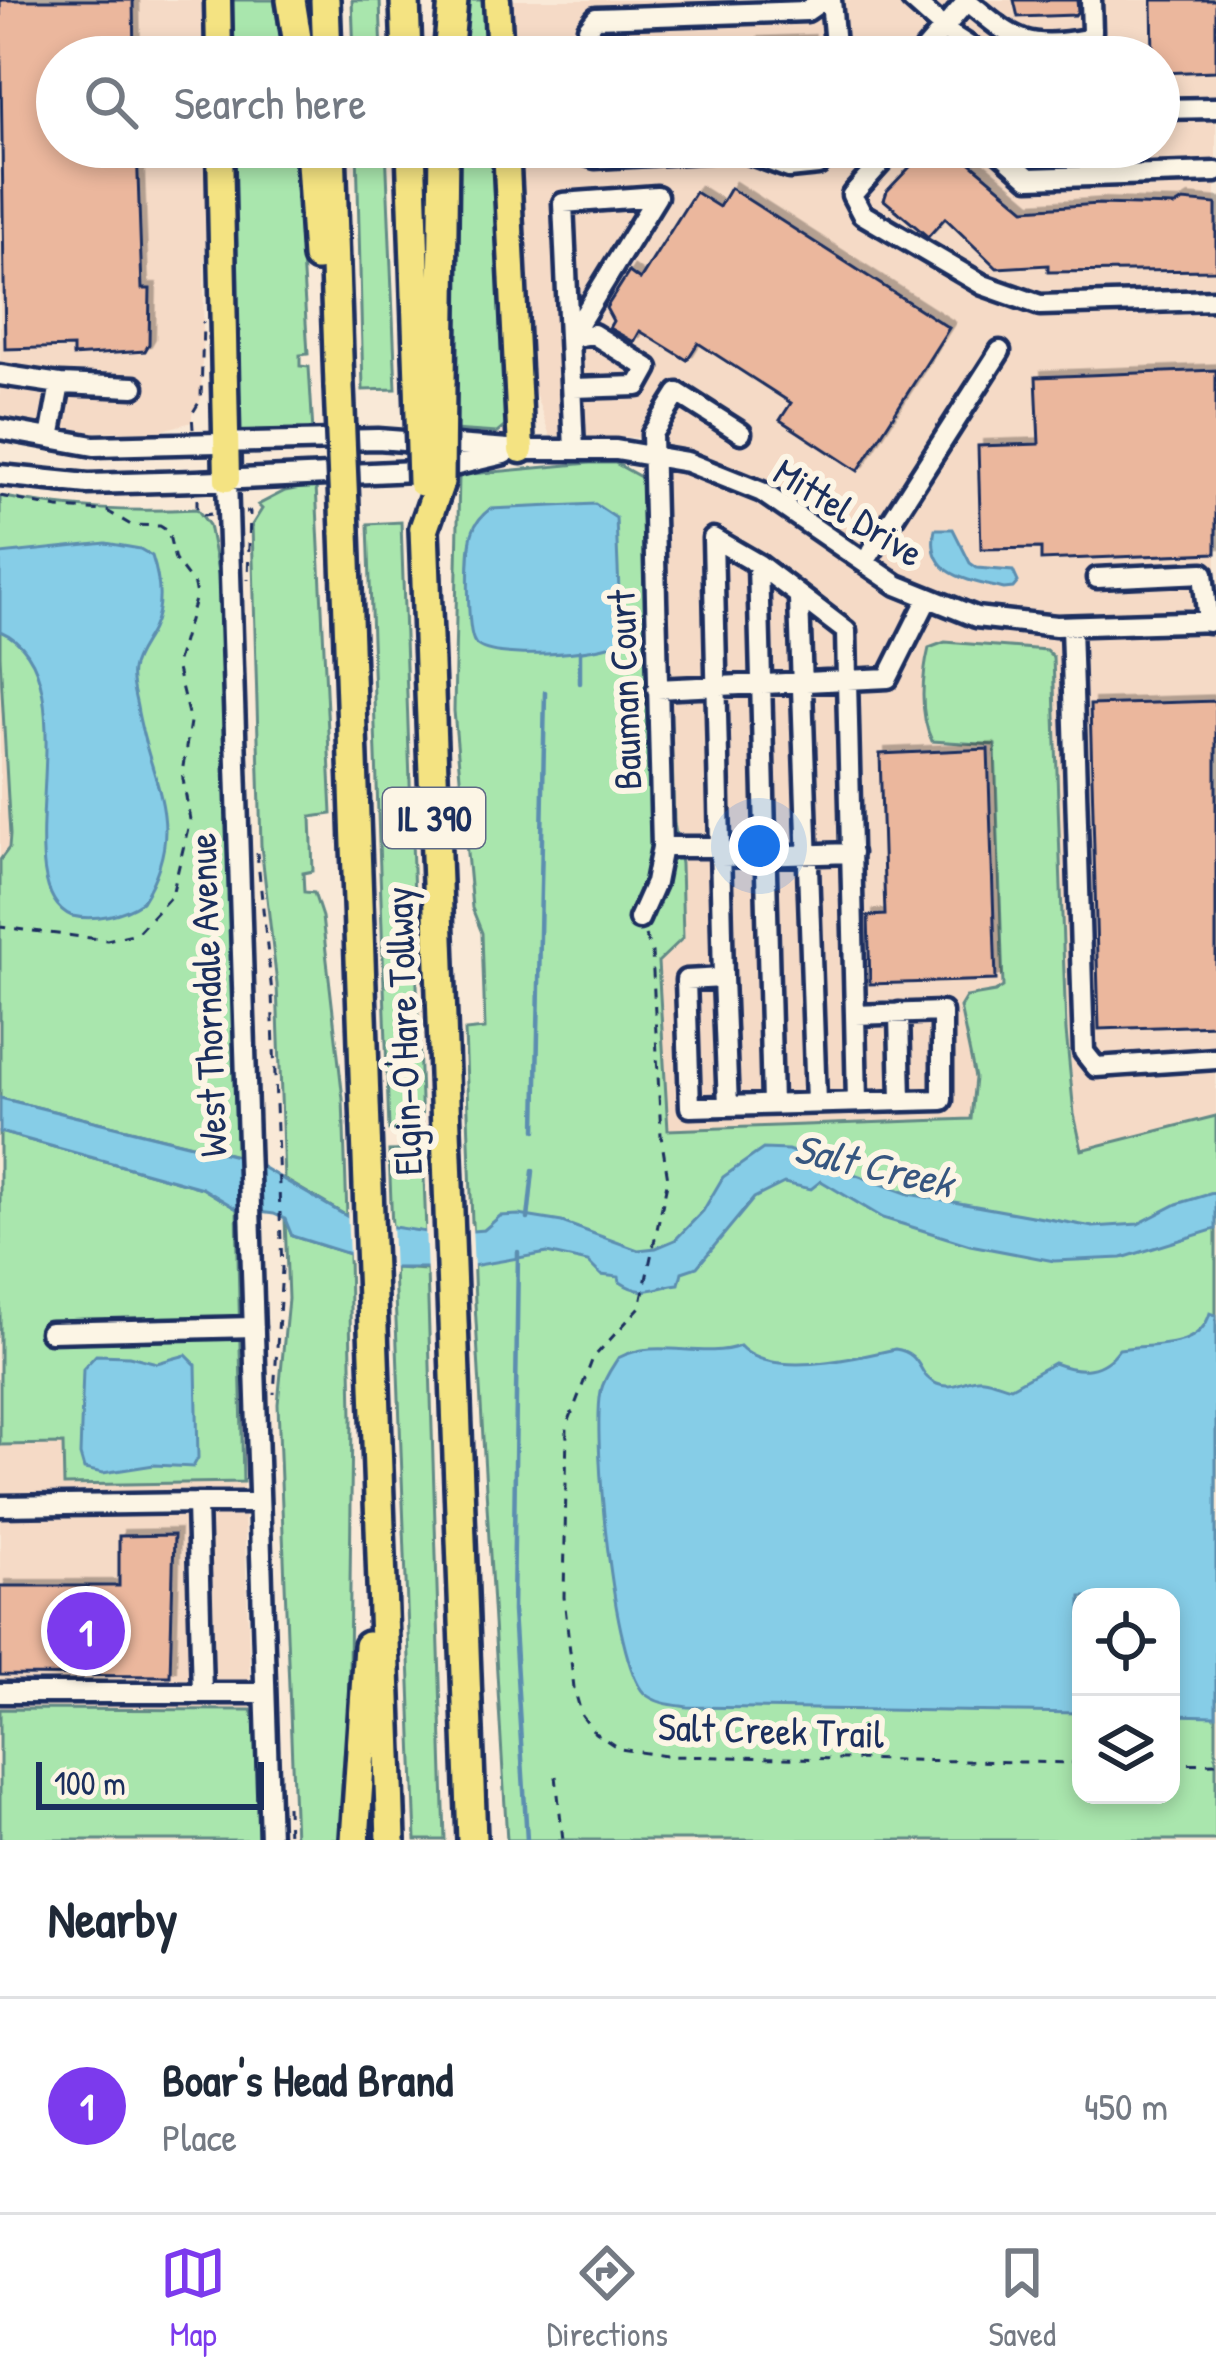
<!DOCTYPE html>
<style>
:root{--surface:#fff;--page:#f6f6f7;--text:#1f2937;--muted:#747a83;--line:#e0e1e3;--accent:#7c3aed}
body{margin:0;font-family:"Patrick Hand",sans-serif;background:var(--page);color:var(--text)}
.controls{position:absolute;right:36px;bottom:36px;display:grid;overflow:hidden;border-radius:24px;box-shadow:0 6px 18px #0003}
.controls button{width:108px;height:108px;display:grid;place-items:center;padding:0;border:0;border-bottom:3px solid var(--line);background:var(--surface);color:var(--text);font:60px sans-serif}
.scale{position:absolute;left:36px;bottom:30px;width:228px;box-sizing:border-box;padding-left:12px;border:6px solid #1b2f5e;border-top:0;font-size:33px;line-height:42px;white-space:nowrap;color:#1b2f5e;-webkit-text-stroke:9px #fcf5e5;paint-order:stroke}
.you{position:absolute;left:759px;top:846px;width:42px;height:42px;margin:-30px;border:9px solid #fff;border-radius:50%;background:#1a73e8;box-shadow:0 0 0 18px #1a73e833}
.badge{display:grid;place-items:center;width:78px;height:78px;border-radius:50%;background:var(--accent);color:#fff;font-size:39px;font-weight:700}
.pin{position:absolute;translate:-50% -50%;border:6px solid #fff;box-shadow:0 3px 12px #0006}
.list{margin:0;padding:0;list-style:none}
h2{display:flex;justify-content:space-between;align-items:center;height:156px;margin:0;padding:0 48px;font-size:51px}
h2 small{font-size:39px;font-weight:400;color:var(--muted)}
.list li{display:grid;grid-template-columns:78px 1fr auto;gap:36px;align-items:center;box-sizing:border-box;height:216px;padding:0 48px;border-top:3px solid var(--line)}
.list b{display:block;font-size:45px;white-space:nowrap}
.list p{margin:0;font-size:39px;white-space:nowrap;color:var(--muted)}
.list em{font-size:39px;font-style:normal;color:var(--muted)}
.icon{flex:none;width:66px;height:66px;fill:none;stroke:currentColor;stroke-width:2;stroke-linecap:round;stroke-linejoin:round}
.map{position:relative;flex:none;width:1216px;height:1840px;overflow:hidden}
.search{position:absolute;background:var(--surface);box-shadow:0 6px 18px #0003;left:36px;right:36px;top:36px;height:132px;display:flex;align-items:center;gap:30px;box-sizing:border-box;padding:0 42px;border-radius:66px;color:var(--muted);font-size:45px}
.sheet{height:372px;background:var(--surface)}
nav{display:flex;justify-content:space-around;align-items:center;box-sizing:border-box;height:168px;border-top:3px solid var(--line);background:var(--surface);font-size:33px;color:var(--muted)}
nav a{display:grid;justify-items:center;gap:6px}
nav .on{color:var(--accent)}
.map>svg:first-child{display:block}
.built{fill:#f5dac6}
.green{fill:#a9e6ad;stroke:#628a86;stroke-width:3;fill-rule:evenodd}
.water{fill:#86cde7;stroke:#5b8eb0;stroke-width:3}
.pier{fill:#f9e9d7}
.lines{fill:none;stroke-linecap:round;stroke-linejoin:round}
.stream{stroke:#5b8eb0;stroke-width:4.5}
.building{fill:#ebb79d;stroke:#1b2f5e;stroke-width:3;filter:url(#shadow)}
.minor-casing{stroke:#1b2f5e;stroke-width:27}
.major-casing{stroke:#1b2f5e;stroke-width:33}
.highway-casing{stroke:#1b2f5e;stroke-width:36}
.path{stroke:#1b2f5e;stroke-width:3;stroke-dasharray:9 9;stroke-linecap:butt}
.minor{stroke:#fcf5e5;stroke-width:18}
.major{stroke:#f4e382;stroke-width:24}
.highway{stroke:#f4e382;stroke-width:27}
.highway-bridge-casing{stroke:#1b2f5e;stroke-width:36;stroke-linecap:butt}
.highway-bridge{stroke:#f4e382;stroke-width:27}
.labels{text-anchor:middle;stroke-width:12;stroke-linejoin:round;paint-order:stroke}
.shield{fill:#fcf5e5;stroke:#5e6a86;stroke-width:3}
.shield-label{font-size:36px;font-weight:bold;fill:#1b2f5e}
.street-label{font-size:39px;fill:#1b2f5e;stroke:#fcf5e5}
.water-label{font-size:42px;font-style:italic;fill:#365680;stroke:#fcf5e5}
</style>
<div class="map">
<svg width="1216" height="1840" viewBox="0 0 1216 1840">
<defs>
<filter id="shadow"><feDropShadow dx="5.5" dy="-5.5" stdDeviation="0" flood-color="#0004"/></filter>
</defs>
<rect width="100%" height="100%" fill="#f9e9d7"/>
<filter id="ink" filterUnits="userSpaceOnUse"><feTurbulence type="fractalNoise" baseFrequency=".00833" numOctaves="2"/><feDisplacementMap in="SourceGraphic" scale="24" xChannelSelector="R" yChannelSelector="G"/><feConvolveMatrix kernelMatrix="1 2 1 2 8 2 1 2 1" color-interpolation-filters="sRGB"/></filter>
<g filter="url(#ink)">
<path class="built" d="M 0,0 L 204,0 L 205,57 L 57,57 L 57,147 L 208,147 L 201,399 L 192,414 L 192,422 L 159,431 L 89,432 L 0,417 Z
M 509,0 L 1216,0 L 1216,1116 L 1082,1150 L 836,1125 L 667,1130 L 658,961 L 683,937 L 684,910 L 674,823 L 662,438 L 550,436 L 532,384 L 518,147 L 1159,147 L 1159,57 L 513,57 Z
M 0,656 L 10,835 L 9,848 L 0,860 Z
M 64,1444 L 64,1485 L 243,1482 L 251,1710 L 0,1709 L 0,1445 Z"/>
<path class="green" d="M 225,0 L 274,0 L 284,57 L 227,57 Z
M 352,0 L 380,0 L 382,57 L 354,57 Z
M 469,0 L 487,0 L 491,57 L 464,57 Z
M 230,147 L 295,147 L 308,354 L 300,355 L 300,366 L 309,367 L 313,432 L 246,435 L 240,430 Z
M 357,147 L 386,147 L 396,389 L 363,390 Z
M 458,147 L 497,147 L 508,424 L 497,433 L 453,430 Z
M 590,463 L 615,463 L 664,490 L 674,823 L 681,864 L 683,938 L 658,962 L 668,1130 L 971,1119 L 975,1078 L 960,1007 L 966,997 L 995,992 L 1003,987 L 995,745 L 932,741 C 919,714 922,677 929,648 L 945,642 L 1046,650 L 1053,657 L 1066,1031 L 1074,1114 L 1082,1150 L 1216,1116 L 1216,1840 L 507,1840 L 475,1304 L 465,1031 L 485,1029 L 482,933 L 472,908 L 454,711 L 459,475 ZM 1081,1597 L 1171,1597 L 1171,1795 L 1081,1795 Z
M 316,485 L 332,814 L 311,817 L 313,871 L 303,873 L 304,892 L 314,893 L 322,917 L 343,1099 L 347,1216 L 284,1179 L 277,984 L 261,846 L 252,525 L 262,509 L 258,505 L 285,491 Z
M 0,496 C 67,510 129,512 197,509 L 209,525 L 219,577 L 237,1156 L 0,1098 L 0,860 L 9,848 L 10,835 L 0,656 Z
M 401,522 L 422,1129 L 389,1130 L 368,524 Z
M 0,1132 L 202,1188 L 237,1209 L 243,1482 L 64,1485 L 63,1444 L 0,1445 Z
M 423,1150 L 426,1232 L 392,1229 L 389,1151 Z
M 285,1219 L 292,1236 L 349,1254 L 352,1418 L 347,1840 L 295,1840 L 278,1404 L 288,1299 Z
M 394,1268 L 427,1270 L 445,1840 L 416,1840 Z
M 0,1709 L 251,1710 L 255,1721 L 260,1840 L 0,1840 Z"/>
<path class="water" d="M 595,504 L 616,518 L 621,641 C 602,654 488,662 475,643 C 466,631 467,546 473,531 C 476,522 482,515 490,509 Z
M 935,529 L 953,529 L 970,563 L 977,568 L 1013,571 L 1018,582 L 1013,588 L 1004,589 C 968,580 925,576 935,529 Z
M 106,543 L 140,549 L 152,556 C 160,580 163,606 152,629 C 146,642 134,655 132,670 C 130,681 135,696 137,707 C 150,784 190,825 142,902 C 123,915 94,921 72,916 C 0,887 96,672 0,631 L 0,554 Z
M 0,1098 L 248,1159 L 355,1221 L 426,1232 L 472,1231 L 484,1230 L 500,1216 L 519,1215 L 562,1222 L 638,1250 L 656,1248 L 675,1240 L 703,1211 L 723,1177 L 763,1149 L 788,1150 L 909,1194 L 1093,1227 L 1138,1224 L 1177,1204 L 1216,1192 L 1216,1229 L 1122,1258 L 1054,1261 L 970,1245 L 883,1218 L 821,1181 L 811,1189 L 784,1183 L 754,1198 L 697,1267 L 682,1272 L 679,1284 C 653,1287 644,1298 620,1282 L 619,1277 L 601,1275 L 588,1262 L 547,1253 L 461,1268 L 394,1268 L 292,1236 L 285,1219 L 274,1214 L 237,1209 L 202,1188 L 0,1132 Z
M 1210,1313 L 1216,1315 L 1216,1716 L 1171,1715 L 1171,1597 L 1081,1597 L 1081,1713 L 688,1707 C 674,1705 656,1704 644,1693 C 613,1662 592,1437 601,1391 C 604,1378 611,1369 618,1358 C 657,1337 701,1360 740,1346 C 770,1379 856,1358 895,1349 C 924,1353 917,1377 937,1384 C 954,1391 967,1377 983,1379 C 992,1380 1002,1385 1011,1387 L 1054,1363 C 1080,1373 1102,1373 1119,1349 C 1150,1343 1199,1352 1210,1313 Z
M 96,1355 L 129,1356 L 157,1363 L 186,1355 L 196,1365 L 198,1458 L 193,1467 L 154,1465 L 103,1473 L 84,1469 L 80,1455 L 83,1369 Z"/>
<path class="pier" d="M 347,1209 L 357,1215 L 392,1222 L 394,1274 L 349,1260 Z
M 472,1225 L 474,1270 L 427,1276 L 425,1226 Z"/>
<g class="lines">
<path class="stream" d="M 580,651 L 580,683
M 536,1130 L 545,692
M 528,1219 L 533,1171
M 518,1252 L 513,1611 L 527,1840"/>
</g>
<path class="building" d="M 0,0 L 133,0 L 134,57 L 57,57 L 57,147 L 137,147 L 142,289 L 150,289 L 149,344 L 145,351 L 73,356 L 73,347 L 5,349 Z
M 1014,0 L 1077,0 L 1078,11 L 1075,15 L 1018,17 Z
M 1152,0 L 1216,0 L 1216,71 L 1159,73 L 1159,57 L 1153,57 Z
M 809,41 L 812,57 L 604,57 L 606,48 L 662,46 L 667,56 L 687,56 L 690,52 L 750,53 L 753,43 Z
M 952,147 L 1025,209 L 1099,204 L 1175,206 L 1183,201 L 1216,204 L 1216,270 L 1048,272 L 1048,265 L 997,268 L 945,218 L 928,237 L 884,200 L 887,191 L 929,147 Z
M 730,188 L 949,328 L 858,471 L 780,420 L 791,403 L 698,343 L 687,360 L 640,331 L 634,342 L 609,328 L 613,321 L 606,308 L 629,272 L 640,280 L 695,192 L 719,207 Z
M 1216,370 L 1216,553 L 1041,560 L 1041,548 L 981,549 L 978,446 L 1039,444 L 1036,377 Z
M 1216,701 L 1216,1025 L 1099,1029 L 1090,705 Z
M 988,749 L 996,980 L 870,984 L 868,916 L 885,915 L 880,754 Z
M 174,1535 L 170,1676 L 0,1675 L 0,1586 L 119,1586 L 119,1536 Z"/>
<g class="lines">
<defs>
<path id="minor" d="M 831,0 L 836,57
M 912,0 L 950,34 L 986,57
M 966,0 C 1014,39 1022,51 1087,39 L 1092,32 L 1091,0
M 585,57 L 588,28 L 596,18 L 807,11 L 823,0
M 919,57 L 967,1
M 1159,109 L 1216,108
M 577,147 L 576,152 L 595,158 L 740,150 L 789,168 L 818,165 L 838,147
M 895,147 L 852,195 L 862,214 L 983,285 L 1040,305 L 1216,300
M 994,147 L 1029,178 L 1216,172
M 570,338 L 657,196 L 563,203 L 574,450
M 570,338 L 593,334 L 648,368 L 638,386 L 573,388
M 0,375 L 60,384 L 50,438
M 60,384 L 134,387
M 0,429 L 94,446 L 378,439 L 521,450 L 616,450 L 687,462 L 762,492 L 897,585 L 976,617 L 1056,626 L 1216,621
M 0,475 L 88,484 L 196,481 L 436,470 L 504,454
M 227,479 L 270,1840
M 865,562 L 1000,351
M 758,564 L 772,1104
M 1097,578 L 1203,573 L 1208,622
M 799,599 L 816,1103
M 1071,626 L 1084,1052 L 1096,1067 L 1216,1059
M 657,689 L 847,680 L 855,1015 L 942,1012 L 942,1100 L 690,1107 L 686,980 L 723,978 L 713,538 L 758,564 L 846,631 L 847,680 L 888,678 L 928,598
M 662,847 L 721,847
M 721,857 L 852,853
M 639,919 L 655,883 L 662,847 L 652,434 L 678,393 L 741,433
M 723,978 L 728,1106
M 899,1013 L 901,1101
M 855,1015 L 857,1102
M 50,1332 L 254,1327
M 0,1506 L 197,1503
M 0,1693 L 264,1693
M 202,1693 L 197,1503 L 257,1503"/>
<path id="major" d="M 218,0 L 219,57
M 497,0 L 500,57
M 220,147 L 227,479
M 506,147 L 521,450"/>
<path id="highway" d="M 291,0 L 300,57
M 325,0 L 327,57
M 405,0 L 407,57
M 448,57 L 453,0
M 310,147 L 317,257
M 331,147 L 339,386
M 411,147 L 419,382
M 441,382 L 444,147
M 424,528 L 472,1840
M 345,532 L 391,1840
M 355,1840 L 368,1646"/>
</defs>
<use href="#minor" class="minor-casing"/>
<use href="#major" class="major-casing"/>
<use href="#highway" class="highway-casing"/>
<path class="path" d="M 193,429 L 192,414 L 201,399 L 203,322
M 0,496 L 58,508 L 107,511 L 131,525 L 160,526 L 168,531 L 175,560 L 194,585 L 196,596 L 176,665 L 190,722 L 182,773 L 190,820 L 172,895 L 137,933 L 107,940 L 0,927
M 197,499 L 197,509 L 203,515 L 211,514
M 245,512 L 250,512 L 248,580
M 257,853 L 272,993 L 282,1269 L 274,1394
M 645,935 L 652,952 L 661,1136 L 668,1179 L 640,1307 L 593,1358 L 567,1426 L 564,1597 L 574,1688 L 582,1716 L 595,1733 L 620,1749 L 666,1756 L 1081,1763
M 1171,1764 L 1216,1763
M 556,1776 L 563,1840
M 287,1806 L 288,1840"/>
<use href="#minor" class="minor"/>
<use href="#major" class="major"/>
<use href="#highway" class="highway"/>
<defs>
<path id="highway-bridge" d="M 419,382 L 422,482
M 339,386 L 345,532
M 424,528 L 440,482 L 441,382"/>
</defs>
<use href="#highway-bridge" class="highway-bridge-casing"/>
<use href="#highway-bridge" class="highway-bridge"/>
</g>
</g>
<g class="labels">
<rect class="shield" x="383" y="788" width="102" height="60" rx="9"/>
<g class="shield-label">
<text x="434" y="831">IL 390</text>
</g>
<g class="street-label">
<text transform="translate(849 512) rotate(32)" y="14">Mittel Drive</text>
<text transform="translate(624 690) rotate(-92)" y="14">Bauman Court</text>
<text transform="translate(207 995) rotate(-92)" y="14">West Thorndale Avenue</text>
<text transform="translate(403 1031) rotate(-92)" y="14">Elgin-O'Hare Tollway</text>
<text transform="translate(771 1730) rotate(2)" y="14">Salt Creek Trail</text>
</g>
<g class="water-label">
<text transform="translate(874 1165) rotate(13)" y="15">Salt Creek</text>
</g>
</g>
</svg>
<div class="controls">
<button><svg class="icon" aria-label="locate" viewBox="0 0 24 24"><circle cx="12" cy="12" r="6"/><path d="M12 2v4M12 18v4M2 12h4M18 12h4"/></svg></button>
<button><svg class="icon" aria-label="layers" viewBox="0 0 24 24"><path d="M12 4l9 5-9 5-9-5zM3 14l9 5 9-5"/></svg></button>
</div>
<div class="scale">100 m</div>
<div class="you"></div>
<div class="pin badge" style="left:86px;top:1631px">1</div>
<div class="search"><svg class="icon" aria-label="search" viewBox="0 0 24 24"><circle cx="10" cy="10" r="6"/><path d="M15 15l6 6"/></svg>Search here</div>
</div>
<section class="sheet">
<h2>Nearby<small></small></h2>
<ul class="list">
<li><span class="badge">1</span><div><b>Boar's Head Brand</b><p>Place</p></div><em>450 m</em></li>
</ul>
</section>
<nav>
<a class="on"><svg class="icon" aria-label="map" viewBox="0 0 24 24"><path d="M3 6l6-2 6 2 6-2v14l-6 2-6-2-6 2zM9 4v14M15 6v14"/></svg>Map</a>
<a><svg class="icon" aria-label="directions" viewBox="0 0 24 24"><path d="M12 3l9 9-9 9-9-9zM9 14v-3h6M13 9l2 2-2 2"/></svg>Directions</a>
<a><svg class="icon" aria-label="saved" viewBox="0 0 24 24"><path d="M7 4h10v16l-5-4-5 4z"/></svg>Saved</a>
</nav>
